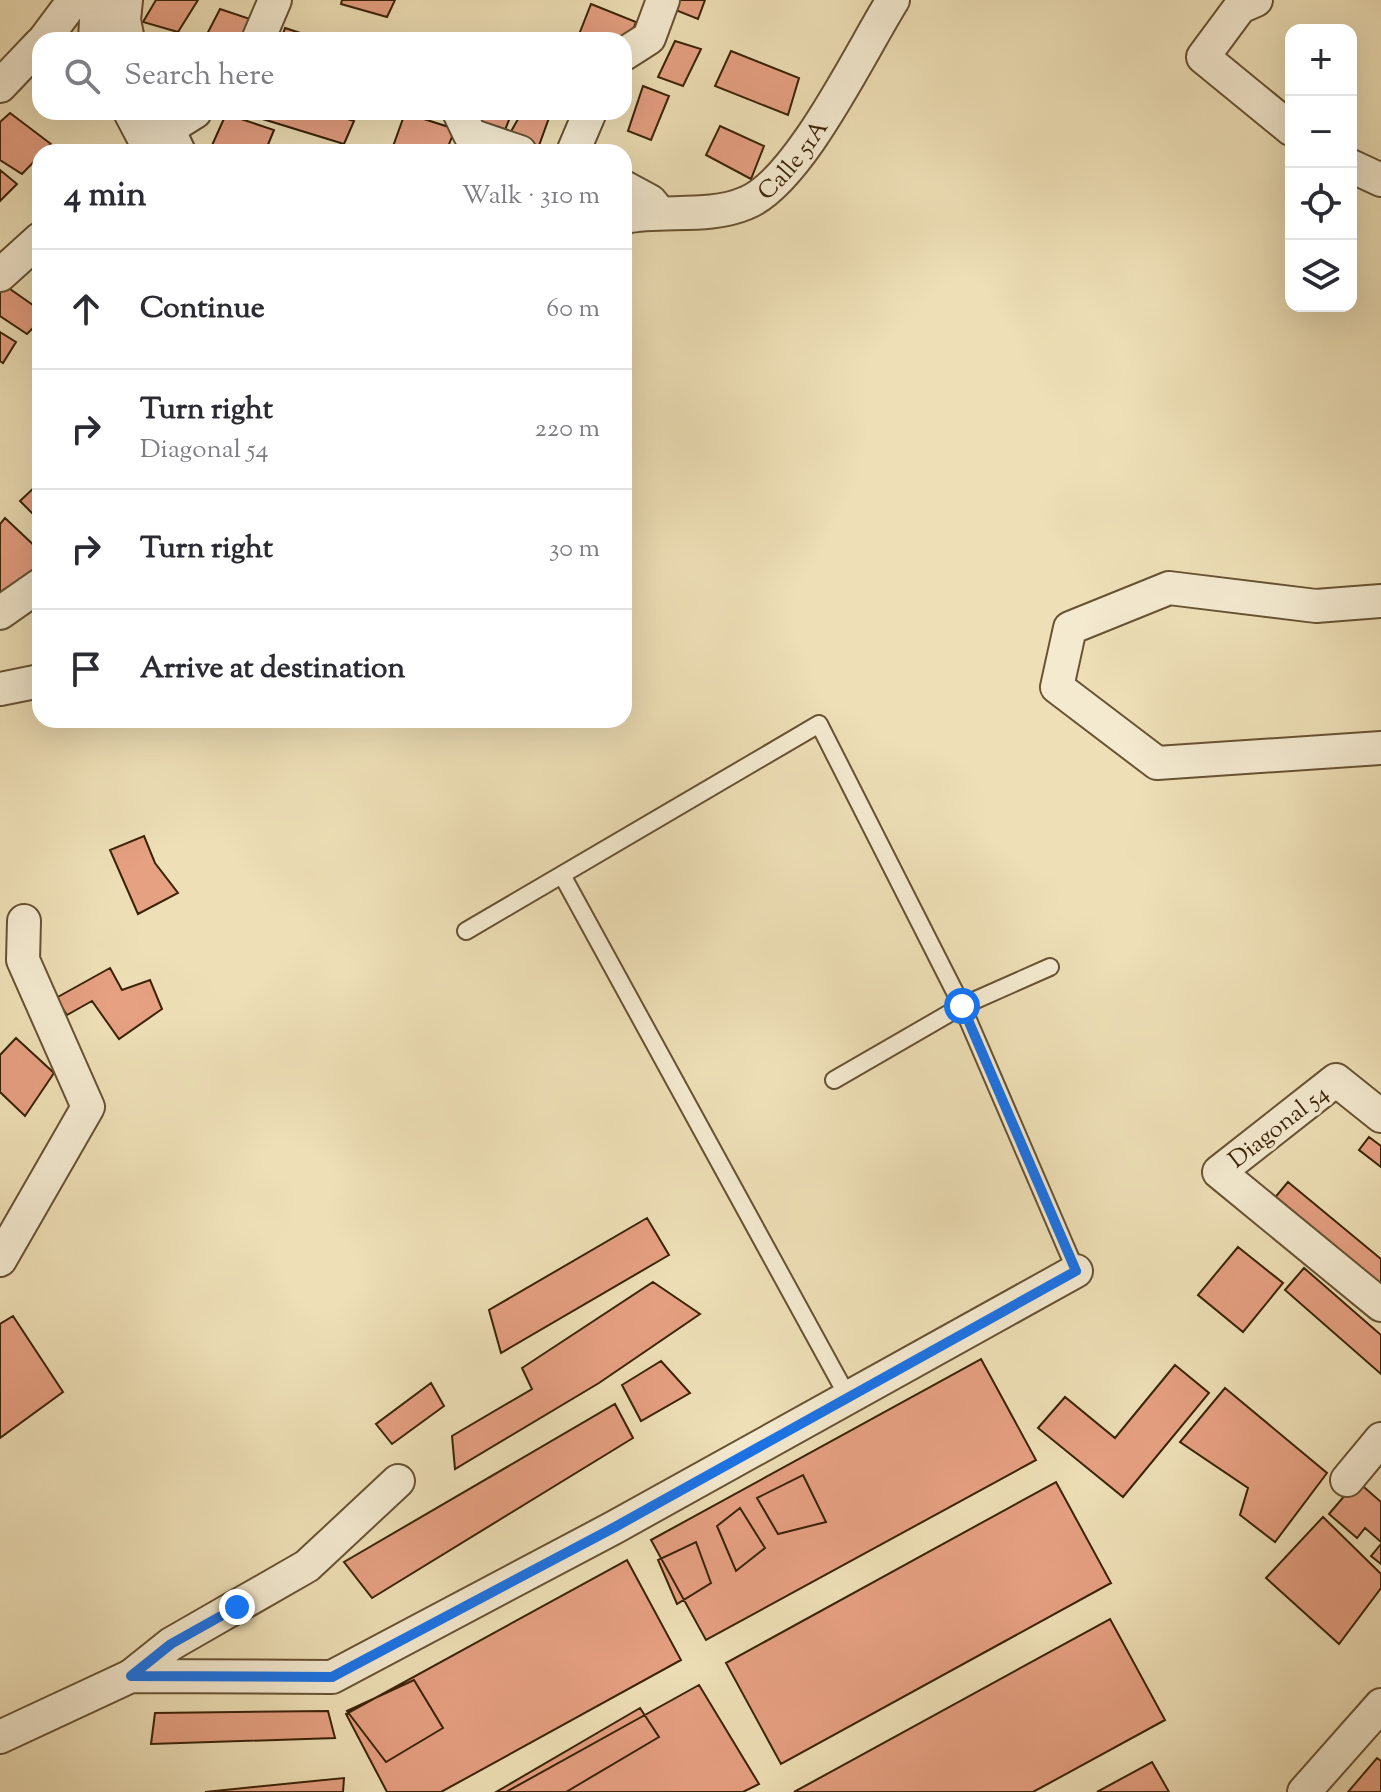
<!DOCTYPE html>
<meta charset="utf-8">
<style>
:root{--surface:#fff;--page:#f2f2f3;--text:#2b2b33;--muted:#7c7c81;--line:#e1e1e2}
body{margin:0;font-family:"Sorts Mill Goudy",serif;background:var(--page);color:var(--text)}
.controls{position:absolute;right:24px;top:24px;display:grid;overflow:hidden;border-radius:16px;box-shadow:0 8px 32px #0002}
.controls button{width:72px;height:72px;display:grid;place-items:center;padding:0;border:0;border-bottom:2px solid var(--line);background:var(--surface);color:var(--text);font:40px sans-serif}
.stop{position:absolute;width:24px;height:24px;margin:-18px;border:6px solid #1a73e8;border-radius:50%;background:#fff}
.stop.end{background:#1a73e8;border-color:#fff;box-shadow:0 2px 8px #0008}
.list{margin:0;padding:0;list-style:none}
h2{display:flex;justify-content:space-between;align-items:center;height:104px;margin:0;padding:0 32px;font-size:34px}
h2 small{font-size:26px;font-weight:400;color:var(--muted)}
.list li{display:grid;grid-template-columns:52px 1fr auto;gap:24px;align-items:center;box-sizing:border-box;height:120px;padding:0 32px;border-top:2px solid var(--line)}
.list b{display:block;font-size:30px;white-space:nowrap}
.list p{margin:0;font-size:26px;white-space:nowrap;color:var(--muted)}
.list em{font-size:26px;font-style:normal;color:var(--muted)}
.icon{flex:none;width:44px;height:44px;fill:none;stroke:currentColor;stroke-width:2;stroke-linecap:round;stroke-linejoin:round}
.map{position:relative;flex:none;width:1381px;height:1792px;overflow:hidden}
.search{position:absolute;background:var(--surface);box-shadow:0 8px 32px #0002;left:32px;top:32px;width:600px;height:88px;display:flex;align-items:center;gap:20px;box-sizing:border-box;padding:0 28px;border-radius:24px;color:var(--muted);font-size:30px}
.panel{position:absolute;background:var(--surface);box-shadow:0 8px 32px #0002;left:32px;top:144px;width:600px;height:584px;border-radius:24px}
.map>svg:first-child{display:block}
.building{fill:#e6a082;stroke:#3a2306;stroke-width:2}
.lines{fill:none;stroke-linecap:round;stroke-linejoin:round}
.lane-casing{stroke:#675232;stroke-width:20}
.street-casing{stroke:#675232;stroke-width:36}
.lane{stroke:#f4ead0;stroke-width:16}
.street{stroke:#f4ead0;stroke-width:32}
.route{stroke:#1a73e8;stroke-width:10}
.labels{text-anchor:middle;stroke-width:7;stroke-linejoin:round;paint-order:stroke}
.street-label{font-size:24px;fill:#3a2306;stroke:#f4ead0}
</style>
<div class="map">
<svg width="1381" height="1792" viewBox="0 0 1381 1792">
<rect width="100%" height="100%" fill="#eedfb6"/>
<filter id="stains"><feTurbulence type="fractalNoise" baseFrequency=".0025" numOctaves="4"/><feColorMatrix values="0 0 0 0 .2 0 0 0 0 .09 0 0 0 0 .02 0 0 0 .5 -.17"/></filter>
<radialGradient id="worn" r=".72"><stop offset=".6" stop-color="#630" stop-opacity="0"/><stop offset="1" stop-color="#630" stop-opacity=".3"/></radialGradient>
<path class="building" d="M 156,0 L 198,0 L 178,32 L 143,22 Z
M 342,0 L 395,0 L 387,17 L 341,4 Z
M 671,0 L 705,0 L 698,19 L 668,7 Z
M 591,4 L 636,22 L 624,52 L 624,40 L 578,37 Z
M 220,9 L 253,20 L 243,40 L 204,40 Z
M 285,28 L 322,40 L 281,40 Z
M 675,41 L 701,49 L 683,86 L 658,77 Z
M 731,51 L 799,78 L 788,115 L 715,86 Z
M 643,86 L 669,96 L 651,140 L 628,131 Z
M 325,112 L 354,121 L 344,144 L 243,113 Z
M 471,112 L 512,112 L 502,138 L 467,124 Z
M 522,112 L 550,115 L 537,151 L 505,142 Z
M 10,113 L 51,144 L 22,174 L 0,160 L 0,122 Z
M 405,113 L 455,129 L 446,152 L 391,152 Z
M 226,114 L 274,130 L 265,152 L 209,152 Z
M 720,126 L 764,146 L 751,179 L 706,155 Z
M 0,170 L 17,184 L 0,201 Z
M 0,282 L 40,310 L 40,321 L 27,334 L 0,316 Z
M 0,332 L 16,342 L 3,363 L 0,361 Z
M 40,482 L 40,521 L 20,501 Z
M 5,518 L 40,551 L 40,567 L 6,603 L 0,597 L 0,524 Z
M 144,836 L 155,863 L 178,893 L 138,914 L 110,850 Z
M 110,968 L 122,990 L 150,980 L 162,1009 L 119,1039 L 92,1001 L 67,1015 L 56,998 Z
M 16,1038 L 54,1073 L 25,1116 L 0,1092 L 0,1055 Z
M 1369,1137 L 1381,1146 L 1381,1167 L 1359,1150 Z
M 1288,1182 L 1381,1259 L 1381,1291 L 1272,1201 Z
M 647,1218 L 669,1255 L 501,1353 L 489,1310 Z
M 1238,1247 L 1283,1283 L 1243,1332 L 1198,1295 Z
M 1304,1268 L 1381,1335 L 1381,1374 L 1285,1290 Z
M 653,1282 L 700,1314 L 599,1383 L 455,1469 L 452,1436 L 532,1389 L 522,1368 Z
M 13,1316 L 63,1392 L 0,1438 L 0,1324 Z
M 981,1359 L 1036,1460 L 706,1640 L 651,1540 Z
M 661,1361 L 690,1393 L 641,1421 L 622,1385 Z
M 1175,1365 L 1209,1393 L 1123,1497 L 1038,1428 L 1065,1397 L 1115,1438 Z
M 431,1383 L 444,1406 L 392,1444 L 376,1424 Z
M 1225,1388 L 1327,1473 L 1275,1542 L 1240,1515 L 1248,1488 L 1180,1442 Z
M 615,1404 L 633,1438 L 372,1598 L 344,1562 Z
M 803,1475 L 826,1522 L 778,1534 L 757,1498 Z
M 1357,1481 L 1381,1502 L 1381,1542 L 1365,1528 L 1357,1538 L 1329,1514 Z
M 1056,1482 L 1111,1583 L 781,1764 L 726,1663 Z
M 740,1508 L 765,1548 L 736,1571 L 717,1526 Z
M 1323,1517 L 1381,1574 L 1381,1588 L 1339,1644 L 1266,1578 Z
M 696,1542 L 711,1583 L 677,1604 L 658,1560 Z
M 1381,1544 L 1381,1564 L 1371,1556 Z
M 627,1560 L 681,1660 L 441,1792 L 387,1792 L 346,1714 Z
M 1110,1619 L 1165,1720 L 1033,1792 L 794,1792 Z
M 414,1680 L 443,1728 L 386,1762 L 347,1711 Z
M 699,1685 L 759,1784 L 743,1792 L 506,1792 Z
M 640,1708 L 659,1737 L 566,1792 L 496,1792 Z
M 328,1711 L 335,1738 L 151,1744 L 155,1713 Z
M 1377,1758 L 1381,1761 L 1381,1792 L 1348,1792 Z
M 1152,1762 L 1169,1792 L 1097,1792 Z
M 344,1778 L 343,1792 L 205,1792 Z"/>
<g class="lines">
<defs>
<path id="lane" d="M 562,875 L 848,1397
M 466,931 L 819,724 L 962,1006 L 1076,1271
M 834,1080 L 962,1006 L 1050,967"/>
<g id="street">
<path d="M 126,0 L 124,20 L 128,40"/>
<path d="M 1256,0 L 1240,7 L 1203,57 L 1291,129"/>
<path d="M 44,40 L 74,0"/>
<path d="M 95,40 L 97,0"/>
<path d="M 258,40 L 275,0"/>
<path d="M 624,54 L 649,38 L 663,0"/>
<path d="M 0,86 L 40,44"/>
<path d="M 130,112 L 151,152"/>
<path d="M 160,112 L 179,152"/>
<path d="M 459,112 L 470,135 L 520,152"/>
<path d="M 168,129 L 195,112"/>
<path d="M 573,152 L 590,112"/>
<path d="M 1351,166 L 1381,180"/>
<path d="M 624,187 L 650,201 L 659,212"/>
<path id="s1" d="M 624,217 C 663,209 709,219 746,203 C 799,182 861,51 893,0"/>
<path d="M 0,275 L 40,239"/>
<path d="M 1381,601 L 1316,606 L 1169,588 L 1070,628 L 1057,687 L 1157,763 L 1381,748"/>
<path d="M 0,613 L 40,585"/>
<path d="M 0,689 L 40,681"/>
<path d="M 1381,1116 L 1336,1080 L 1219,1172 L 1381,1305"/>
<path d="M 0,1260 L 88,1107 L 23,960 L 24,921"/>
<path d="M 1347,1480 L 1381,1439"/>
<path d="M 131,1676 L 171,1644 L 307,1566 L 398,1481"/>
<path d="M 0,1737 L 131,1676 L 332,1677 L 615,1527 L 1076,1271"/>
<path d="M 1304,1792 L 1381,1705"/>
</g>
</defs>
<use href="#lane" class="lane-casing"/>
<use href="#street" class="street-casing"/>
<use href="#lane" class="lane"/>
<use href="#street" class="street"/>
</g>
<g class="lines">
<path class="route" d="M 237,1607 L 171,1644 L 131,1676 L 332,1677 L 615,1527 L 1076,1271 L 962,1006"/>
</g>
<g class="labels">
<g class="street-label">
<text dy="8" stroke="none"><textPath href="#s1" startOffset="188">Calle 51A</textPath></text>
<text transform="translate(1278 1126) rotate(-38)" y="8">Diagonal 54</text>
</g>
</g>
<rect width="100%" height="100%" filter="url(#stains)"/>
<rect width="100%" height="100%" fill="url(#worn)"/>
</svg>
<div class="controls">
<button>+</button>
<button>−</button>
<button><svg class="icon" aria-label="locate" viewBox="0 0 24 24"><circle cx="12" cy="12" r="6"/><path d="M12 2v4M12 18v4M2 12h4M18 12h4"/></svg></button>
<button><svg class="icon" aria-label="layers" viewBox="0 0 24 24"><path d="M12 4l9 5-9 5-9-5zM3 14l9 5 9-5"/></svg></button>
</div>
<div class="stop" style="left:962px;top:1006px"></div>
<div class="stop end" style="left:237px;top:1607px"></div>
<div class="search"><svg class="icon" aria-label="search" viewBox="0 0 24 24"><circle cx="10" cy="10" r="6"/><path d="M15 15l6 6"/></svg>Search here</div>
<section class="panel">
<h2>4 min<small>Walk · 310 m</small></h2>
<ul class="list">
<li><svg class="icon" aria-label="ahead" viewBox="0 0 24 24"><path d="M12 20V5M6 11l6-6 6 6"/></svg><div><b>Continue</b></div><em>60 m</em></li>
<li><svg class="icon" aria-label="right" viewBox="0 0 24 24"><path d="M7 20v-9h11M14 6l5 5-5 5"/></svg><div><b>Turn right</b><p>Diagonal 54</p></div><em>220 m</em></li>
<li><svg class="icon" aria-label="right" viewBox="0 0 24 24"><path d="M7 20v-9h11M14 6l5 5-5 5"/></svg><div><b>Turn right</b></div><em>30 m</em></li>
<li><svg class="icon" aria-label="arrive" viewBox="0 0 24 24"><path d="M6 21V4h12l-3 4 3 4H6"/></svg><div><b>Arrive at destination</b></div></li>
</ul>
</section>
</div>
